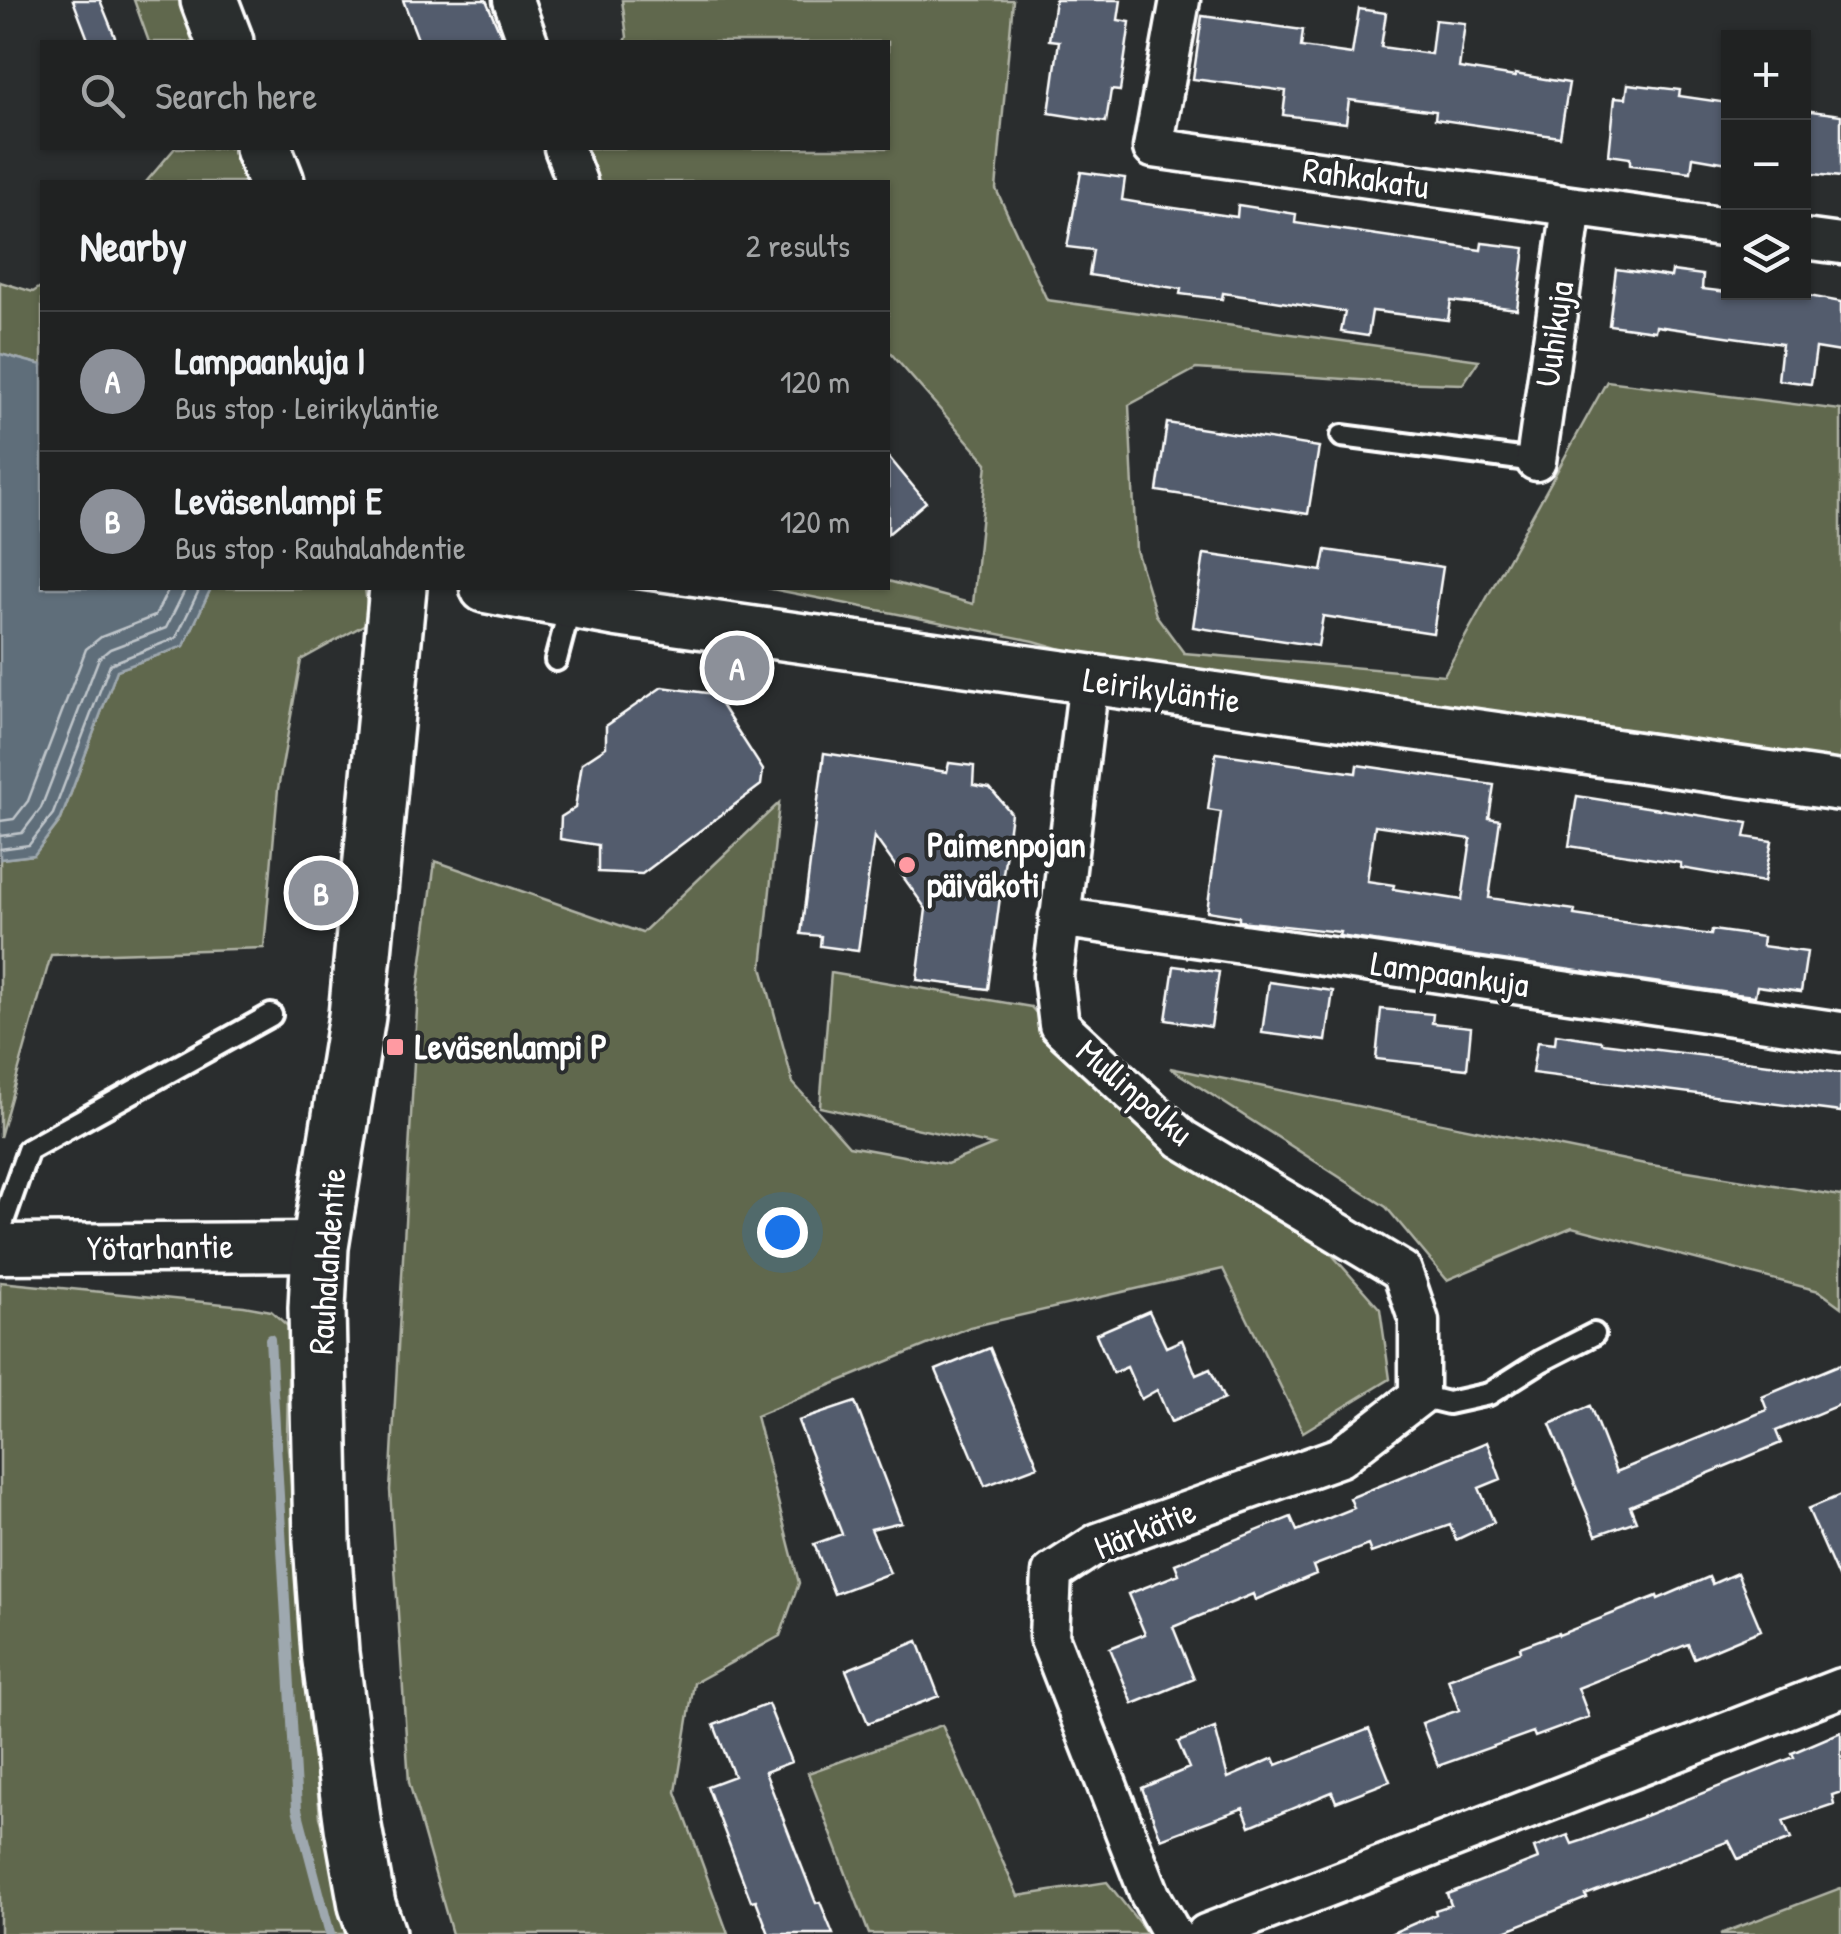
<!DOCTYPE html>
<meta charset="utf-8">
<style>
:root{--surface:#202222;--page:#2d2f2f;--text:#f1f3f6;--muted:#a2a4a5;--line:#3d3f40;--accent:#8c9099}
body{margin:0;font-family:"Patrick Hand",sans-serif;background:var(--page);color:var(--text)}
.controls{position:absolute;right:30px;top:30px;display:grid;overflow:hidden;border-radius:0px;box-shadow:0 2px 8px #0004}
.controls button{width:90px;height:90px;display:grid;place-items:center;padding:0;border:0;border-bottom:2px solid var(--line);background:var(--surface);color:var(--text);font:50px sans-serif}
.you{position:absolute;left:782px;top:1232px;width:35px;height:35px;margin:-25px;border:8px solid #fff;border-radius:50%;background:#1a73e8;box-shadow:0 0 0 15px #1a73e833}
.badge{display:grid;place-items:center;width:65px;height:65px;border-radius:50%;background:var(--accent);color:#fff;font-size:32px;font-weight:700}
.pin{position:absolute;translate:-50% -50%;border:5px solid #fff;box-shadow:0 2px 10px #0006}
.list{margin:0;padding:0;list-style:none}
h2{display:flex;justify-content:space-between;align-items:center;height:130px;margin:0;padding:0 40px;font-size:42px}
h2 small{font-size:32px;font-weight:400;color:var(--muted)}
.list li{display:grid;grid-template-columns:65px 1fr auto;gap:30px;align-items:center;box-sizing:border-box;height:140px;padding:0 40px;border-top:2px solid var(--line)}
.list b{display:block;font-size:38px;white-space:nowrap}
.list p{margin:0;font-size:32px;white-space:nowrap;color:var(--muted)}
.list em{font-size:32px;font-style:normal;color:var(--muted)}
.icon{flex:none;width:55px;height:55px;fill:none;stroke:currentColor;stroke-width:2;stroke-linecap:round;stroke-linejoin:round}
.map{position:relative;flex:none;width:1841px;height:1934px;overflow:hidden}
.search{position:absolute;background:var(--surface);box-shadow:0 2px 8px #0004;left:40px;top:40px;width:850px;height:110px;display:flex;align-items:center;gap:25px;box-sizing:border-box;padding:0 35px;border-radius:0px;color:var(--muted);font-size:38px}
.panel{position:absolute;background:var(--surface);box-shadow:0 2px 8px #0004;left:40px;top:180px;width:850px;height:410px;border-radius:0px}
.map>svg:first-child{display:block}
.green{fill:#61674d;stroke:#b0b3a6;stroke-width:2.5}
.water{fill:#5e6e7a;stroke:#9ea8af;stroke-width:2.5}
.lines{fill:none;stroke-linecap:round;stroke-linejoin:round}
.shore{stroke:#bfc5ca;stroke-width:2.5}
.stream{stroke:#9ea8af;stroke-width:10}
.building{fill:#525c6d;stroke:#fff;stroke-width:2.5;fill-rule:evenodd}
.service-casing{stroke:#fff;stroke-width:28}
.minor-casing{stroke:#fff;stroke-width:45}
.tertiary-casing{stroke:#fff;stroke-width:55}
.secondary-casing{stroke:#fff;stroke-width:62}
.service{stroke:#2a2d2e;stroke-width:20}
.minor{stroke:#2a2d2e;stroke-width:38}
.tertiary{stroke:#2a2d2e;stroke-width:48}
.secondary{stroke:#2a2d2e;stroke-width:55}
.poi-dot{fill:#ff9aa2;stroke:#2a2d2e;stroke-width:4}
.labels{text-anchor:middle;stroke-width:8;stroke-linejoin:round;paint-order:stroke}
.street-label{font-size:35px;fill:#fff;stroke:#2a2d2e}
.poi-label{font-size:35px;font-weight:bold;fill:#fff;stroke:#2a2d2e;text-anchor:start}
</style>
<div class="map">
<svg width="1841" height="1934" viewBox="0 0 1841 1934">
<rect width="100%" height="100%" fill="#2a2d2e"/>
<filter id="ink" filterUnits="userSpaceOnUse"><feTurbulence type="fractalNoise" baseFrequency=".01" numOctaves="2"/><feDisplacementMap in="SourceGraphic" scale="20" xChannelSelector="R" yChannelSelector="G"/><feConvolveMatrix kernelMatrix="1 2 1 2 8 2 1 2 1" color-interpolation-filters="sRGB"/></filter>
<g filter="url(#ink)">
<path class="green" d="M 134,0 L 182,0 L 198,42 L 149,42 Z
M 622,0 L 1013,0 L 996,189 L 1047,300 L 1479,360 L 1463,384 L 1389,382 L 1196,369 L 1129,405 L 1136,550 L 1156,615 L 1184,653 L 1444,675 L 1607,381 L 1841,410 L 1841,773 L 1103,661 L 1034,641 L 767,588 L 888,588 L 888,581 L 973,604 L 987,463 L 888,350 L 888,182 L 599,182 L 582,148 L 888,148 L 888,42 L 625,42 L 627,37 Z
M 175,148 L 237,148 L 250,182 L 146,182 Z
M 0,282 L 33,292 L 42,286 L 42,365 L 0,354 Z
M 211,588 L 365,588 L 369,622 L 301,660 L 278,789 L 264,948 L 51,955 L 0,1137 L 0,859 L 34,855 L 61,820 L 117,670 L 184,646 Z
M 779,803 L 762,967 L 793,1083 L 849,1146 L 947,1164 L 993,1145 L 820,1107 L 831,973 L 1031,1007 L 1106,1093 L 1160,1147 L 1318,1239 L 1380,1309 L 1390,1379 L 1303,1432 L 1223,1269 L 970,1327 L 756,1416 L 799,1583 L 780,1636 L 694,1683 L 676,1792 L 728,1934 L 452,1934 L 409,1782 L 390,1490 L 418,991 L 435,861 L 642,933 Z
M 1170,1068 L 1645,1164 L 1841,1196 L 1841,1307 L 1819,1291 L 1572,1227 L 1447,1280 L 1386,1207 Z
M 0,1282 L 244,1306 L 271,1311 L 289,1327 L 287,1437 L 320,1817 L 355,1934 L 0,1934 Z
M 942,1725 L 1018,1896 L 1107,1882 L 1148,1934 L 869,1934 L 808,1773 Z
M 1841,1887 L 1841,1934 L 1720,1934 L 1841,1888 Z"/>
<path class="water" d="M 0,354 L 42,365 L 42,588 L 211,588 L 184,646 L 117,670 L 61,819 L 34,855 L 0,859 Z"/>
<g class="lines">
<path class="shore" d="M 0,821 L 14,819 L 28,801 L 86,649 L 101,637 L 155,616 L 169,588
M 0,836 L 22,833 L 41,808 L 99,658 L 110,649 L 166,628 L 186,588
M 0,849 L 29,845 L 53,814 L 110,664 L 176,638 L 200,588"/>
<path class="stream" d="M 270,1339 L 297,1809 L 330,1934"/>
</g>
<path class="building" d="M 73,0 L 100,0 L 117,42 L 89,42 Z
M 403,0 L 486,0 L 504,42 L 419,42 Z
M 1055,0 L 1121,0 L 1118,20 L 1130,22 L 1120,91 L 1111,90 L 1106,122 L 1049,113 L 1059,41 L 1049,40 Z
M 1359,9 L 1386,13 L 1381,47 L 1431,54 L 1435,20 L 1465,23 L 1459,68 L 1515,77 L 1515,74 L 1569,83 L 1560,137 L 1435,119 L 1436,111 L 1349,100 L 1346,123 L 1283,115 L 1286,91 L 1193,79 L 1202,16 L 1303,30 L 1301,47 L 1352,54 Z
M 1628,84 L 1680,90 L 1679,96 L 1728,103 L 1728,163 L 1693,157 L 1691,172 L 1630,165 L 1630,158 L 1609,155 L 1615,97 L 1626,98 Z
M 1804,110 L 1841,115 L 1841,177 L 1804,173 Z
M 1081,172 L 1125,178 L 1122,200 L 1146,204 L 1237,217 L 1238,205 L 1296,214 L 1295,223 L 1384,236 L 1481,250 L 1482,243 L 1525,248 L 1517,309 L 1451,301 L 1448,320 L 1372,311 L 1368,336 L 1341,332 L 1345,312 L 1223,293 L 1222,299 L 1180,294 L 1181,289 L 1089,275 L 1093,250 L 1067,247 Z
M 1616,269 L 1671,277 L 1672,271 L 1703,275 L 1702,289 L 1727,292 L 1788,292 L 1841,302 L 1841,352 L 1816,348 L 1811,384 L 1778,380 L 1782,344 L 1656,326 L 1655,331 L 1609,325 Z
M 1167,423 L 1319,447 L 1308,514 L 1157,491 Z
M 888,456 L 926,502 L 888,534 Z
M 1326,550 L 1443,567 L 1433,633 L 1323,616 L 1318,646 L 1193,627 L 1204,554 L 1322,571 Z
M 662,687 L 714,694 L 763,770 L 761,785 L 642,874 L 598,872 L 598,845 L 560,839 L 561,817 L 575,808 L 582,763 L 606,747 L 606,726 Z
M 824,753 L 947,772 L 949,763 L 974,766 L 973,785 L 990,788 L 1011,813 L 988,989 L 917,980 L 926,909 L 874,836 L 858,951 L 820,946 L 821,936 L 801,934 Z
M 1216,753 L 1356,773 L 1357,765 L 1494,785 L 1489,818 L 1500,820 L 1489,898 L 1575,910 L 1574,915 L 1711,935 L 1712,930 L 1763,937 L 1762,946 L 1807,952 L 1801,992 L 1757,986 L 1755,996 L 1736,994 L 1339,936 L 1340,932 L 1239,921 L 1239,916 L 1207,911 L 1221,812 L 1208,810 ZM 1375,825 L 1471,839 L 1462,900 L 1393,889 L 1394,885 L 1367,881 Z
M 1577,796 L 1748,823 L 1745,837 L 1772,841 L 1764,882 L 1681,868 L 1681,863 L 1569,846 Z
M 1174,966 L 1219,972 L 1211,1027 L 1166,1020 Z
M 1269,982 L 1333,991 L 1326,1041 L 1262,1033 Z
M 1381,1009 L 1433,1014 L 1432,1023 L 1471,1027 L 1467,1069 L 1376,1059 Z
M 1556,1034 L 1602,1041 L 1602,1043 L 1841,1073 L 1841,1112 L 1532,1073 L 1537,1042 L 1555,1044 Z
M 1149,1311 L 1166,1347 L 1182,1340 L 1196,1375 L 1210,1369 L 1224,1399 L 1171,1422 L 1157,1390 L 1141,1399 L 1127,1367 L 1113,1373 L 1096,1334 Z
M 990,1348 L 1038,1466 L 985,1486 L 936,1370 Z
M 1841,1364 L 1841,1404 L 1776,1431 L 1781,1443 L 1630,1506 L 1636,1521 L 1596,1535 L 1550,1424 L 1590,1406 L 1616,1472 L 1767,1410 L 1762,1397 Z
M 855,1402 L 901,1522 L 871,1529 L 890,1573 L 834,1594 L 814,1544 L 842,1534 L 798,1421 Z
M 1487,1442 L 1501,1479 L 1479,1488 L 1494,1522 L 1456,1540 L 1450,1525 L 1371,1553 L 1368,1545 L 1313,1566 L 1316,1574 L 1255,1600 L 1253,1594 L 1173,1627 L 1194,1679 L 1133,1704 L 1110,1648 L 1145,1634 L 1128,1594 L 1179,1574 L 1175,1564 L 1291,1517 L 1297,1531 L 1354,1508 L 1350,1498 Z
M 1841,1495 L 1841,1584 L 1808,1509 Z
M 1737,1573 L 1761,1630 L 1694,1658 L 1688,1644 L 1578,1688 L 1589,1717 L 1535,1737 L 1533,1732 L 1438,1766 L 1422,1723 L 1459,1710 L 1448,1679 L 1521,1651 L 1520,1647 L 1558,1633 L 1559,1635 L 1657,1596 L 1658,1599 L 1709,1577 L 1712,1584 Z
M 918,1641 L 939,1696 L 868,1723 L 846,1670 Z
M 768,1704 L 791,1762 L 765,1772 L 816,1903 L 820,1902 L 833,1934 L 769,1934 L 756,1900 L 751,1901 L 707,1786 L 734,1776 L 714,1725 Z
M 1215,1728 L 1228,1778 L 1274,1758 L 1277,1765 L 1369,1729 L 1390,1781 L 1336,1802 L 1332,1792 L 1250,1826 L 1243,1808 L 1161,1839 L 1142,1788 L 1189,1768 L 1178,1742 Z
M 1841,1732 L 1841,1792 L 1832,1795 L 1834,1804 L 1783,1821 L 1791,1839 L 1738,1859 L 1729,1841 L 1585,1895 L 1587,1898 L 1497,1934 L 1390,1934 L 1436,1914 L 1435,1910 L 1451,1905 L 1447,1894 L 1538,1859 L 1534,1848 L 1568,1835 L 1572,1844 L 1584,1840 L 1794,1757 L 1792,1753 Z"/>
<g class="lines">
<defs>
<path id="service" d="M 1342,436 L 1536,461
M 556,660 L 571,603
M 0,1230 L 28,1150 L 271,1015
M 1419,1396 L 1448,1403 L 1489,1394 L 1541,1361 L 1594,1334"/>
<path id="minor" d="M 513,0 L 528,42
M 1180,0 L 1153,148 L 1728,228
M 564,148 L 577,182
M 1804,239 L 1841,244
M 1536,461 L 1572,207
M 1089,680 L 1053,976 L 1059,1025 L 1182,1139 L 1402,1271 L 1419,1321 L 1419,1396 L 1340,1457 L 1098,1543 L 1052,1573 L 1049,1637 L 1150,1895 L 1172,1934
M 1059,917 L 1841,1032
M 1206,1934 L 1841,1688"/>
<path id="tertiary" d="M 485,588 L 617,612 L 1841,786
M 0,1249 L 320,1247"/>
<path id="secondary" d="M 209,0 L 225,42
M 263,148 L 276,182
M 377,1934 L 367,1905 L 353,1827 L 330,1653 L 322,1542 L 317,1308 L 320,1247 L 357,1016 L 398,588"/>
</defs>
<use href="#service" class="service-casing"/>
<use href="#minor" class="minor-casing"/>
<use href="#tertiary" class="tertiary-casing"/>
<use href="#secondary" class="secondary-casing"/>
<use href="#service" class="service"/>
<use href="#minor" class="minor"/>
<use href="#tertiary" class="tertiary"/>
<use href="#secondary" class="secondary"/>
</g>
</g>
<g class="poi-dot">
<circle cx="907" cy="865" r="10"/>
<rect x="385" y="1037" width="20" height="20" rx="5"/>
</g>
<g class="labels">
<g class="street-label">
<text transform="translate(1366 178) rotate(8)" y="12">Rahkakatu</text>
<text transform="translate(1554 334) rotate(-82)" y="12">Uuhikuja</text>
<text transform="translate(1162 690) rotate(8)" y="12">Leirikyläntie</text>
<text transform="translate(1450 974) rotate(8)" y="12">Lampaankuja</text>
<text transform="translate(1135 1092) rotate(41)" y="12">Mullinpolku</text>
<text transform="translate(160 1247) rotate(-1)" y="12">Yötarhantie</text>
<text transform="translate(327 1261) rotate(-86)" y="12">Rauhalahdentie</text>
<text transform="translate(1145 1529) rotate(-22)" y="12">Härkätie</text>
</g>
<g class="poi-label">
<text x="927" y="857">Paimenpojan<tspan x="927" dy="40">päiväkoti</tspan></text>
<text x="415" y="1059">Leväsenlampi P</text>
</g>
</g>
</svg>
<div class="controls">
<button>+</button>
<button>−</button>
<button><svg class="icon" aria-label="layers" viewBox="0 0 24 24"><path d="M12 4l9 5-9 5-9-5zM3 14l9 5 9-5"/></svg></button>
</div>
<div class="you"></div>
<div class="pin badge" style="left:737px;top:668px">A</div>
<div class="pin badge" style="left:321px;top:893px">B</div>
<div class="search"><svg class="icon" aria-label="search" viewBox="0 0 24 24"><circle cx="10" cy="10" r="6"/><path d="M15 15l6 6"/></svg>Search here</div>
<section class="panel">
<h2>Nearby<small>2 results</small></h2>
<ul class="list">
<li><span class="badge">A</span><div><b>Lampaankuja I</b><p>Bus stop · Leirikyläntie</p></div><em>120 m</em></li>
<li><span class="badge">B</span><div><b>Leväsenlampi E</b><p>Bus stop · Rauhalahdentie</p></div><em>120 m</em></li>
</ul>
</section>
</div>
